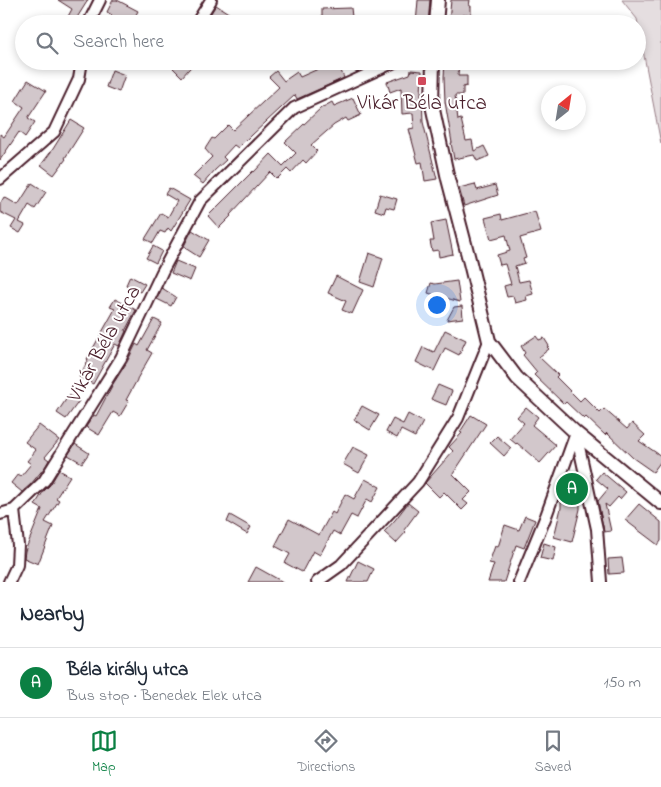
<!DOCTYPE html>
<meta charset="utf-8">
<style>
:root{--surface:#fff;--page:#f2f2f3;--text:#1f2937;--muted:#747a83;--line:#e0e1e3;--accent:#0b8043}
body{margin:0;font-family:"Indie Flower",sans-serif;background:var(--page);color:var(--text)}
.compass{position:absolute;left:541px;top:85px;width:45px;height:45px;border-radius:50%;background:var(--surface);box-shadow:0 2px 8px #0003;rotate:30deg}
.you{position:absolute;left:436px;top:304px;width:18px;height:18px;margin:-12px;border:4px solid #fff;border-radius:50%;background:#1a73e8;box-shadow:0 0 0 8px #1a73e833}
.badge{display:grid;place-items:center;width:32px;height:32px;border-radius:50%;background:var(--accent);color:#fff;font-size:16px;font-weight:700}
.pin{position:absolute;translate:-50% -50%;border:2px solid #fff;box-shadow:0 1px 5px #0006}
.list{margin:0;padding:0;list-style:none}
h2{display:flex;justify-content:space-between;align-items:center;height:65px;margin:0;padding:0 20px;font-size:21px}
h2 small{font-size:16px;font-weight:400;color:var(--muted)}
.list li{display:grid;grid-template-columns:32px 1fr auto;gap:15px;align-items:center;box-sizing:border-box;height:70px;padding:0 20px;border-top:1px solid var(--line)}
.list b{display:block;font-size:19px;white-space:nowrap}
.list p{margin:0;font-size:16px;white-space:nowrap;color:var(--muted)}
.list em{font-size:16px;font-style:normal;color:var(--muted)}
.icon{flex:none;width:28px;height:28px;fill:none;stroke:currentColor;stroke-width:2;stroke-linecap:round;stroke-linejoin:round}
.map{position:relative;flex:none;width:661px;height:582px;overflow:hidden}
.search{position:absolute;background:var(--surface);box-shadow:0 2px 8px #0003;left:15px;right:15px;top:15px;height:55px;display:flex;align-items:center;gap:12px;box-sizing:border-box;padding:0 18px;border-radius:28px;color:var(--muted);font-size:19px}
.sheet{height:135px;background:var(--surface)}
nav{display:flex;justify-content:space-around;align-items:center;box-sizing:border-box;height:70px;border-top:1px solid var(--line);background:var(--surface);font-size:14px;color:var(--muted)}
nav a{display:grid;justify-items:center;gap:2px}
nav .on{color:var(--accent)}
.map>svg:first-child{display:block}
.green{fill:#e5dee0;stroke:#987e86}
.building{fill:#d2c7cb;stroke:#4a1f2b}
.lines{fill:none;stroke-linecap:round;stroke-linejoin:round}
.minor-casing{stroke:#4a1f2b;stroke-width:14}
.tertiary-casing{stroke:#4a1f2b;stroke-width:16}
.minor{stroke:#fff;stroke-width:10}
.tertiary{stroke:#fff;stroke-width:12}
.poi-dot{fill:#d1495b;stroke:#fff;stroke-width:2}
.labels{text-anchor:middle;stroke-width:4;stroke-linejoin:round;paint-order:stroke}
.poi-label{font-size:21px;fill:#4a1f2b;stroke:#fff}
.street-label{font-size:21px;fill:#4a1f2b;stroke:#fff}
</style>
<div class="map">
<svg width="661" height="582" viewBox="0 0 661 582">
<rect width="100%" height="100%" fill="#fff"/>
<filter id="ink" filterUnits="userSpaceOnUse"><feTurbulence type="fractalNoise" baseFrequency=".02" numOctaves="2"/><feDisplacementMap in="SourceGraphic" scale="10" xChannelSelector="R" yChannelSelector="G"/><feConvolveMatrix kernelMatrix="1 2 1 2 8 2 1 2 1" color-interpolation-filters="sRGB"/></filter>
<g filter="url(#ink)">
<path class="green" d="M 622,0 L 661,0 L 661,144 L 637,19 Z"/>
<path class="building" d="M 58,0 L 88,0 L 73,24 L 64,24 L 72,9 Z
M 113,0 L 117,0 L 138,11 L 131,24 L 120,24 L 110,18 L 112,15 L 107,12 Z
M 418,0 L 430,0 L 428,24 L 416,24 Z
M 451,0 L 470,0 L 469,6 L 471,6 L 471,15 L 462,15 L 462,22 L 449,22 Z
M 216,5 L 230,14 L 224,24 L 211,24 L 206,21 Z
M 351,8 L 352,17 L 322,18 L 322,9 Z
M 179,61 L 196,61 L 182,77 L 173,68 Z
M 336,61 L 337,61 L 344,78 L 297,99 L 295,95 L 252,135 L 252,134 L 238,148 L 234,145 L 223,157 L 226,160 L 215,170 L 203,184 L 193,176 L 212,157 L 205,149 L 212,138 L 214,139 L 228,125 L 233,130 L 279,87 L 269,77 L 276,71 L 284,81 L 297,72 L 300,77 Z
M 445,61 L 459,61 L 458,76 L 467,76 L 467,86 L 463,87 L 463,95 L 455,95 L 458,120 L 461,119 L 466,141 L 472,140 L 474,151 L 484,146 L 489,156 L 477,161 L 474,155 L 454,159 L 451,143 L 452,143 L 445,102 L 444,77 Z
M 112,70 L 125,75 L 119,92 L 106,87 Z
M 411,70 L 422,71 L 421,95 L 422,95 L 423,122 L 437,179 L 425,181 L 422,162 L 418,163 L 409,129 L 414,128 L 413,113 L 402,114 L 401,88 L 390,92 L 387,82 L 410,74 Z
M 28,80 L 46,91 L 28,118 L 35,122 L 25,137 L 19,132 L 0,160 L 0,134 L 4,137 L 24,107 L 15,101 Z
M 353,98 L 361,115 L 348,121 L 346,118 L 334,125 L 311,145 L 317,151 L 306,163 L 303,160 L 291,173 L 287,169 L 277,179 L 270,172 L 230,215 L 231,216 L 219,228 L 208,216 L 253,171 L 254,172 L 271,154 L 283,166 L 296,153 L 285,142 L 321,108 L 332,102 L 334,106 Z
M 71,120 L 84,128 L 65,158 L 66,159 L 54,175 L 41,165 L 53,149 Z
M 32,183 L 46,192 L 35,209 L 29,205 L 19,222 L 25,225 L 20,233 L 11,228 L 16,220 L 0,212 L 0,204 L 4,197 L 18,205 Z
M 475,184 L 477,190 L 495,185 L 498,195 L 464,206 L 459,188 Z
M 169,188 L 190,200 L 171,231 L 168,228 L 165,233 L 160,231 L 153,243 L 145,239 L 161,213 L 168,217 L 177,201 L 165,194 Z
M 380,194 L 397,199 L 394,209 L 386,207 L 384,213 L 375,210 Z
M 535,211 L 541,232 L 520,238 L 526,258 L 523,259 L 525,263 L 515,266 L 519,282 L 529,280 L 533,294 L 526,296 L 527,300 L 515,303 L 513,296 L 507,297 L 504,286 L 511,284 L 505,264 L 500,265 L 497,255 L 510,251 L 506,235 L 491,239 L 485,218 L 501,214 L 502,220 Z
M 446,220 L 453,254 L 439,257 L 438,250 L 432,251 L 430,241 L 434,241 L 431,223 Z
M 192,230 L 209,240 L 199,257 L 185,248 L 186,247 L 184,246 Z
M 153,246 L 162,251 L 156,263 L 146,258 Z
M 369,253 L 383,258 L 374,287 L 360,282 Z
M 176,261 L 195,269 L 190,281 L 171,273 Z
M 130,276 L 145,284 L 140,292 L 126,285 Z
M 336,276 L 363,290 L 352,314 L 342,310 L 346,301 L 328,293 Z
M 457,281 L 460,302 L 428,293 L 431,283 L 435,284 Z
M 162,288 L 176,297 L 171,306 L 157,299 Z
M 115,299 L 136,310 L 125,331 L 126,331 L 119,346 L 115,344 L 93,384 L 79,377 L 88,360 L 87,359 L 115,309 L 110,307 Z
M 462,306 L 463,318 L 447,320 L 454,307 Z
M 154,319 L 162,323 L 147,350 L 152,353 L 137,379 L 137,380 L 126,400 L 129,401 L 120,416 L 113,412 L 99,435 L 86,427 L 94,415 L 96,416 L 113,384 L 127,362 L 136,344 L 139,346 Z
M 445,330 L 466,340 L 459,355 L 445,348 L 434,371 L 416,362 L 423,347 L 434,352 Z
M 536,336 L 539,340 L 544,338 L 549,346 L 547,347 L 549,349 L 539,357 L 558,375 L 556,377 L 580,401 L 584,397 L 600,413 L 604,409 L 627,429 L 632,423 L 645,435 L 639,441 L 661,456 L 661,461 L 653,472 L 633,458 L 607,433 L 605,435 L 586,417 L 584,419 L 566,402 L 564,404 L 534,375 L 537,372 L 523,355 L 525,353 L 521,346 Z
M 438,385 L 452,391 L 446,405 L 431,399 Z
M 69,395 L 79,401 L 66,419 L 57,413 Z
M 362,406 L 379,415 L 370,430 L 354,420 Z
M 526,407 L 538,417 L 532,425 L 556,445 L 540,463 L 517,443 L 516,444 L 510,439 L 524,423 L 517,417 Z
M 408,414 L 423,422 L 415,437 L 401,430 L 397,438 L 386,432 L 393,419 L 403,424 Z
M 471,415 L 486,424 L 453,474 L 471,492 L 463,500 L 468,504 L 462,510 L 444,492 L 439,497 L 425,483 L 453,451 L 449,447 L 462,433 L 460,432 Z
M 39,425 L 59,440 L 45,457 L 49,460 L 45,467 L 31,484 L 22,492 L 11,483 L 18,474 L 21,476 L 31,464 L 27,461 L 36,450 L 25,442 Z
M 497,436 L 511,448 L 504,456 L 490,443 Z
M 75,444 L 89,453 L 82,463 L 68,455 Z
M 353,447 L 369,455 L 359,473 L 343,464 Z
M 59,470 L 70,476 L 56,498 L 59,500 L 45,522 L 53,526 L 38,564 L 24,558 L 25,551 L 42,509 L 35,505 L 43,492 L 50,485 Z
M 602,472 L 626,492 L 620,499 L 618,497 L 609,507 L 605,504 L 611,531 L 604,532 L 598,501 L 608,489 L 596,479 Z
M 365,479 L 380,487 L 372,502 L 367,499 L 357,518 L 351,515 L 340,535 L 333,531 L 320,555 L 313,551 L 302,572 L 285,563 L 290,554 L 275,546 L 289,519 L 319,535 L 332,512 L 335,514 L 345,494 L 354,499 Z
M 565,487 L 580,487 L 580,509 L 572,542 L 554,537 L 561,508 L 561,496 L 566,496 Z
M 408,503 L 418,511 L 404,530 L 406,532 L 396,543 L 384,532 L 395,520 Z
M 639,504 L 661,522 L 661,541 L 658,545 L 625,520 Z
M 230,515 L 251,527 L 247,534 L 227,522 Z
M 525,516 L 535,520 L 524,548 L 516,545 L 504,582 L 488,582 L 494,564 L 489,563 L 495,546 L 498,547 L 505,525 L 519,530 Z
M 544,543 L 556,547 L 553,561 L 540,558 Z
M 622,558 L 624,573 L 609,574 L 608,559 Z
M 358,561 L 374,569 L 368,582 L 348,582 Z
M 256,567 L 283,582 L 248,582 Z"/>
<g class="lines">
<defs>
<path id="minor" d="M 88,24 L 100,0
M 196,24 L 211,0
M 0,179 L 54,132 L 79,79 L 82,61
M 576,433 L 597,529 L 601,582
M 0,514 L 14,510 L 44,481 L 121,358 L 162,272 L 200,201 L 294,108 L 397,61
M 9,582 L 17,565 L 18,545 L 14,510
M 317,582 L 341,565 L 418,482 L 458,418 L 489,341
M 519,582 L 546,516 L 576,433"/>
<path id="tertiary" d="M 436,24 L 438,0
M 433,61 L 432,105 L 448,179 L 470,263 L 489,341 L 517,378 L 576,433 L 661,503"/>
</defs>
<use href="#minor" class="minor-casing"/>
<use href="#tertiary" class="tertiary-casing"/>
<use href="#minor" class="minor"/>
<use href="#tertiary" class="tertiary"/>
</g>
</g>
<rect class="poi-dot" x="417" y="76" width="10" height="10" rx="2.5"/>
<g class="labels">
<g class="poi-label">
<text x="422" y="109">Vikár Béla utca</text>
</g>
<g class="street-label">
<text transform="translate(103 343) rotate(-61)" y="7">Vikár Béla utca</text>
</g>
</g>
</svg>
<svg class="compass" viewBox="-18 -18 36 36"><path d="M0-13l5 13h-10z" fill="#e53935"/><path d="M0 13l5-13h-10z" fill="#747a83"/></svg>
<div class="you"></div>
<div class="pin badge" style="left:572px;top:489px">A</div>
<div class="search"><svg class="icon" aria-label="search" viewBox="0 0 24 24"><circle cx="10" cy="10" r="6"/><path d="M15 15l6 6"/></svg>Search here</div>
</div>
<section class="sheet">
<h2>Nearby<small></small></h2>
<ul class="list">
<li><span class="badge">A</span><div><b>Béla király utca</b><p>Bus stop · Benedek Elek utca</p></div><em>150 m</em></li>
</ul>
</section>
<nav>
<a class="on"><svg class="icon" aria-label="map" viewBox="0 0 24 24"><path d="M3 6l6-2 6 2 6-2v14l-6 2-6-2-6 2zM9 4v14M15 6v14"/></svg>Map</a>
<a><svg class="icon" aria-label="directions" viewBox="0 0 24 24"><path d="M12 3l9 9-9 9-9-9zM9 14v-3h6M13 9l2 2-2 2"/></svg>Directions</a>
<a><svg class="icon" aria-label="saved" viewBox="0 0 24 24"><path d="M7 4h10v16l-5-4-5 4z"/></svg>Saved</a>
</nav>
